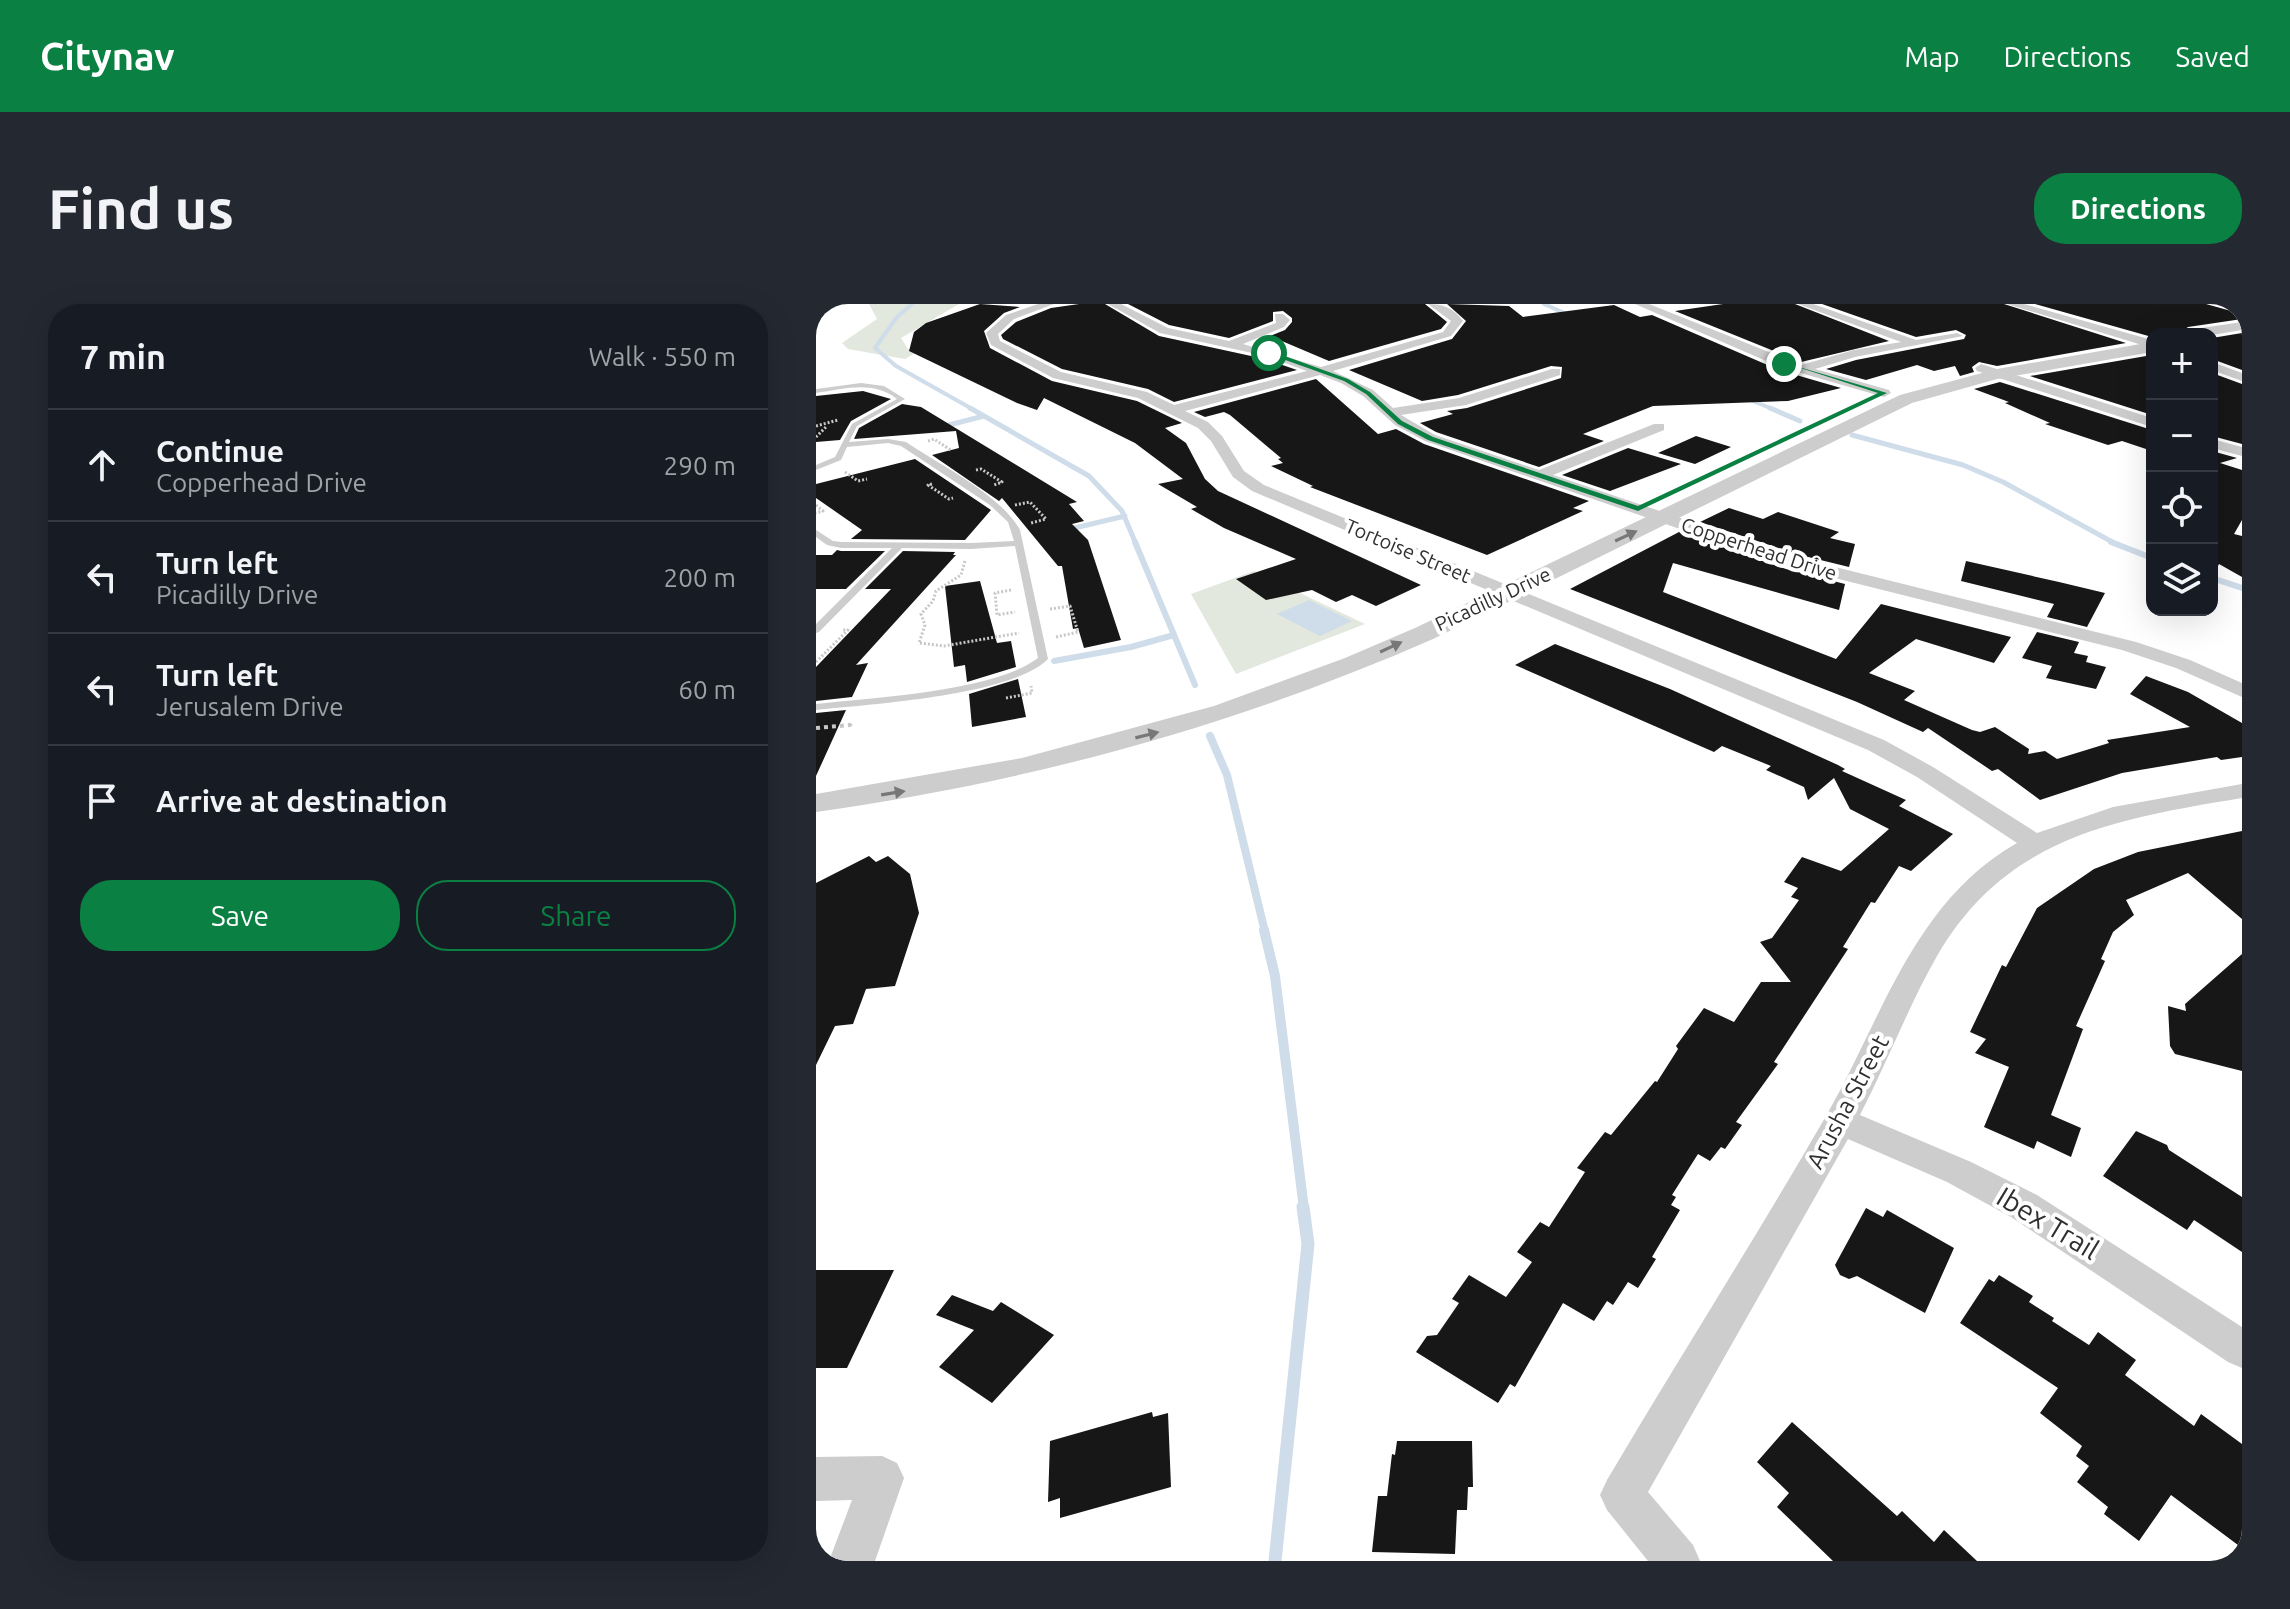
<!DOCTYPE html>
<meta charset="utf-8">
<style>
:root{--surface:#171b24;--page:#242831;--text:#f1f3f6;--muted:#9ea1a6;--line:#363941;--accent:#0b8043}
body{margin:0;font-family:Ubuntu,sans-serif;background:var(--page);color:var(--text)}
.controls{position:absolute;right:24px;top:24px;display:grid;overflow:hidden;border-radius:16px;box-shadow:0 8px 32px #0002}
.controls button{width:72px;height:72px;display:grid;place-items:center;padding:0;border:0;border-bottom:2px solid var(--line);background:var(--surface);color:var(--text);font:40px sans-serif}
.stop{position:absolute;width:24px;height:24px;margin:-18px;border:6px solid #0b8043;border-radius:50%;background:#fff}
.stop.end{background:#0b8043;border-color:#fff;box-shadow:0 2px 8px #0008}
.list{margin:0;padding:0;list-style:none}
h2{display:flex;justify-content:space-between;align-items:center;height:104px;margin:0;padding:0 32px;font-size:34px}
h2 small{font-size:26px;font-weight:400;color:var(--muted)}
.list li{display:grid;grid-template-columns:52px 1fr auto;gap:24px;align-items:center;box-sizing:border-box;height:112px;padding:0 32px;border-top:2px solid var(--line)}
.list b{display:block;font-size:30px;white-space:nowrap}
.list p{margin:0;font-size:26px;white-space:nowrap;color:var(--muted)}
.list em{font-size:26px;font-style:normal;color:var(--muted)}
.actions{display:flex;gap:16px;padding:24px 32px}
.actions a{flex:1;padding:18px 0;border:2px solid var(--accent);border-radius:32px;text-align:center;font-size:28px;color:var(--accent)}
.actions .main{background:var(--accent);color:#fff}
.icon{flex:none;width:44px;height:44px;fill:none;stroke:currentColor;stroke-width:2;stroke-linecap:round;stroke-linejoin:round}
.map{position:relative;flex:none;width:1426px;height:1257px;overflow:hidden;border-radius:32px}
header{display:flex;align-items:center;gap:48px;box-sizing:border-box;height:112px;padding:0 40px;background:var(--accent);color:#fff}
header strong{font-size:38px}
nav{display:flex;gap:44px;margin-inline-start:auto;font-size:28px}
.intro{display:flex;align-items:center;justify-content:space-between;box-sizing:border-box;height:192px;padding:0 48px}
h1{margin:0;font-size:56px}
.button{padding:20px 36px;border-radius:32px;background:var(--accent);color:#fff;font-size:28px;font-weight:700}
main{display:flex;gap:48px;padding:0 48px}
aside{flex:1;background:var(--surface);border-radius:32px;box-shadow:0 8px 32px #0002}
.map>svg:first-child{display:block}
.green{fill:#e2e8dd}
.water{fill:#cfdce9}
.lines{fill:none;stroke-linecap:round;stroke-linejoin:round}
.stream-far5{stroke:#cfdce9;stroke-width:4}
.stream-far4{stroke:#cfdce9;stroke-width:5}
.stream-far3{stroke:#cfdce9;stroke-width:6}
.stream-far2{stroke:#cfdce9;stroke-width:8}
.stream-far1{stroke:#cfdce9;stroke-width:10}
.stream{stroke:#cfdce9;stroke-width:13}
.building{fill:#171717}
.path-far1{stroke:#c7c7c7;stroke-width:3;stroke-dasharray:2 2;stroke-linecap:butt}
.path{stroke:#c7c7c7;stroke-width:4;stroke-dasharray:4 4;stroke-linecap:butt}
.service{fill:#cdcdcd;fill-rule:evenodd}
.minor{fill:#cdcdcd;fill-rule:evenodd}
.tertiary{fill:#cdcdcd;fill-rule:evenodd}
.oneway{fill:#777}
.route{fill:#0b8043}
.labels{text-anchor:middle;stroke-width:8;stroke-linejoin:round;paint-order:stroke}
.far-street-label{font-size:20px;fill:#303030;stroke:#fff}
.street-label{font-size:24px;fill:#303030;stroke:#fff}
.near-street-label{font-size:28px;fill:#303030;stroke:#fff}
</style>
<header>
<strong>Citynav</strong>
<nav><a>Map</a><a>Directions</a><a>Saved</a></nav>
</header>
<div class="intro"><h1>Find us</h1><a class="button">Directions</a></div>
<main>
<aside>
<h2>7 min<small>Walk · 550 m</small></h2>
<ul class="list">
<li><svg class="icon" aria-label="ahead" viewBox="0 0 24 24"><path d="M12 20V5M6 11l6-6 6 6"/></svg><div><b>Continue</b><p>Copperhead Drive</p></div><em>290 m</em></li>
<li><svg class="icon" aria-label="left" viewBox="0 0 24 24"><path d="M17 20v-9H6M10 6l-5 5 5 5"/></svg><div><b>Turn left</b><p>Picadilly Drive</p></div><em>200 m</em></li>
<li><svg class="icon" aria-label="left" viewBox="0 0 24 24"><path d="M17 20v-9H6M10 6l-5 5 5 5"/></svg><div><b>Turn left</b><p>Jerusalem Drive</p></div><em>60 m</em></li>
<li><svg class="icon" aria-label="arrive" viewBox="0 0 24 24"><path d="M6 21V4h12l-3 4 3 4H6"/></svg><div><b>Arrive at destination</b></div></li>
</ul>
<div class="actions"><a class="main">Save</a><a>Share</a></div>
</aside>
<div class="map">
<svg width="1426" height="1257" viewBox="0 0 1426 1257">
<rect width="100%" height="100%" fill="#fff"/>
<path class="green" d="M 53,0 L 143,0 L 85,34 L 92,45 L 99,49 L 89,55 L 32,45 L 26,39 L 61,15 Z
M 438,267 L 549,320 L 420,370 L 375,290 Z"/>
<path class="water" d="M 493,296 L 536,317 L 504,332 L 461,310 Z"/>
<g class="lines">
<path class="stream-far5" d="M 96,0 L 81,13 L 59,44 L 80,62 L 158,106
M 728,0 L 755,12
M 932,95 L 959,106"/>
<path class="stream-far4" d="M 154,104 L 273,172 L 306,207 L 320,240
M 954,104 L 984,117
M 125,123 L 168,112
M 1036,131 L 1147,161 L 1187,178 L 1300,240
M 250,226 L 309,212"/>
<path class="stream-far3" d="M 319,238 L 379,381
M 1295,238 L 1336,254
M 1396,274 L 1426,284
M 238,357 L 315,343 L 358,331"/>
<path class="stream-far2" d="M 394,432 L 411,471 L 449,628"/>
<path class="stream-far1" d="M 448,626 L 459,672 L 488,905"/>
<path class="stream" d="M 459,1257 L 492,940 L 487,903"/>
</g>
<path class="building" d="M 164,0 L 204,3 L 188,9 L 168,27 L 174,44 L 236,77 L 321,97 L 366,119 L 349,124 L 370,139 L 389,175 L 402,187 L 605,281 L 560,302 L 536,291 L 520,298 L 496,286 L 450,296 L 420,275 L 480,255 L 408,224 L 375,205 L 381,203 L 342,180 L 367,175 L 319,139 L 228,94 L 221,106 L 201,99 L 93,47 L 98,28 L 110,19 Z
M 263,0 L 289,0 L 343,32 L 449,55 L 481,66 L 358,98 L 332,85 L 246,65 L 187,35 L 185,31 L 200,18 L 235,4 Z
M 312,0 L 609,0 L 631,18 L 625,25 L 513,57 L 454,32 L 469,26 L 476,18 L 476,14 L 467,7 L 457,8 L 457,17 L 413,34 L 353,21 Z
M 631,0 L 693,2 L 707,13 L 798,1 L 824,13 L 836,11 L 963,66 L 1025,84 L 972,97 L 837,102 L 767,130 L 788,137 L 723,163 L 620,128 L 604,119 L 637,110 L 631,107 L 651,104 L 745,74 L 746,63 L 735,62 L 642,91 L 606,97 L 533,66 L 636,35 L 650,17 Z
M 907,0 L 979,0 L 1073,37 L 985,58 L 859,7 Z
M 1006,0 L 1188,0 L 1310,39 L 1181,62 L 1163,58 L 1156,63 L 1158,68 L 1144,72 L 1139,62 L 1118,67 L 1101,61 L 1050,76 L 1010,65 L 1040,56 L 1148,35 L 1150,31 L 1140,26 L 1100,33 Z
M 1219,0 L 1390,0 L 1426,10 L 1426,15 L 1372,23 L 1362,30 L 1336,28 L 1336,33 Z
M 1426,29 L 1426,66 L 1396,55 L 1396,34 Z
M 1336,51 L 1336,111 L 1214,72 Z
M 1396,69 L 1426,80 L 1426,140 L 1396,132 Z
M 500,75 L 562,130 L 580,125 L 608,140 L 773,197 L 757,204 L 767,207 L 671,251 L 494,183 L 497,182 L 455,162 L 467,159 L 462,155 L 465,154 L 414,111 L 408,108 L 389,113 L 378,108 Z
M 1184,78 L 1336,126 L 1336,147 L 1306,137 L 1292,141 L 1229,120 L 1234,119 L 1189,99 L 1193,98 L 1158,85 Z
M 47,87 L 75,95 L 35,117 L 24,136 L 0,138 L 0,92 Z
M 86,100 L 105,103 L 261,198 L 253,200 L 268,217 L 256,220 L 272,236 L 305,336 L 268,344 L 262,324 L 257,325 L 246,262 L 242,262 L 186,194 L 183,197 L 116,151 L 143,144 L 140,127 L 38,135 L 43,124 Z
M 880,132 L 915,143 L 879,160 L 842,149 Z
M 812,144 L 865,160 L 794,187 L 746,171 Z
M 1396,147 L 1421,154 L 1404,159 L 1426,166 L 1426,216 L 1418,230 L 1426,232 L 1426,273 L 1403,260 L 1396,274 Z
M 99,155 L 175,206 L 149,236 L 35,235 L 46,226 L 0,194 L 0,180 Z
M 913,204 L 947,215 L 962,208 L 1023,228 L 1014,234 L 1039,240 L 1033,263 L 984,251 L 884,218 Z
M 863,228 L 970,265 L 1029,280 L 1023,306 L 857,259 L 847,288 L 1020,355 L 1065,300 L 1195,333 L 1178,359 L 1100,335 L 1053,369 L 1099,387 L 1088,396 L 1156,426 L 1164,428 L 1179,423 L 1213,445 L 1212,450 L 1229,447 L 1241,455 L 1293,439 L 1291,436 L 1374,423 L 1314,390 L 1330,372 L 1372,388 L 1426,419 L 1426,453 L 1405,456 L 1401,453 L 1306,469 L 1224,496 L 1182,465 L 1176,467 L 1112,424 L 1107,428 L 1041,398 L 754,285 Z
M 21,246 L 25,247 L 69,247 L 30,285 L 0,285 L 0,251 L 16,251 Z
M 87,247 L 139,248 L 137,251 L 140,251 L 40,361 L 52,359 L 36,393 L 0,397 L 0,363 L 75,285 L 49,285 Z
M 1150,257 L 1243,278 L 1289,289 L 1271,323 L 1231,313 L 1238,300 L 1145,277 Z
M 164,277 L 181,339 L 195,337 L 200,363 L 151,378 L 149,361 L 138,363 L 129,282 Z
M 1221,328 L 1263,338 L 1258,349 L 1272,352 L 1270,358 L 1290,363 L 1280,385 L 1230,374 L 1236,362 L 1206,354 Z
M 739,340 L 854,385 L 1022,461 L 1029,465 L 1026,467 L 1090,496 L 1083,502 L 1137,530 L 1095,567 L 1083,562 L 1059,599 L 1055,598 L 1027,643 L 1032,645 L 958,758 L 962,760 L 920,818 L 926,821 L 909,845 L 905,843 L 894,857 L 882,850 L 856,891 L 860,893 L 855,901 L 864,906 L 836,953 L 840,955 L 822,984 L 812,978 L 797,1001 L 791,997 L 778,1017 L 747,999 L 699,1083 L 694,1080 L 682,1099 L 600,1048 L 611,1032 L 621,1031 L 643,999 L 636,995 L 653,971 L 690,993 L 716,958 L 701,948 L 724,918 L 733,923 L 769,868 L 761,864 L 789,828 L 795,831 L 839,777 L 841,778 L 862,745 L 860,742 L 888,704 L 918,718 L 945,678 L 975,678 L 944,638 L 956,634 L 983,596 L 975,593 L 982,584 L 968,578 L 986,553 L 1025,567 L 1073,525 L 1034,505 L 1018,474 L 992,496 L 988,483 L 950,466 L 955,462 L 906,442 L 898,448 L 699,361 Z
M 202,375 L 210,413 L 156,423 L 153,390 Z
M 30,406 L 0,472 L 0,409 Z
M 1426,527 L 1426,615 L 1372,569 L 1310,596 L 1318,611 L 1297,628 L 1285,655 L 1289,657 L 1260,722 L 1267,725 L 1235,811 L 1265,824 L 1255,853 L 1221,837 L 1218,845 L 1168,823 L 1193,763 L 1159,749 L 1170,735 L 1154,728 L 1186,661 L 1190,663 L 1221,604 L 1278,565 L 1322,548 Z
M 53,552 L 60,558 L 72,552 L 94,570 L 103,609 L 79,682 L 50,685 L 37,720 L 19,722 L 0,761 L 0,579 Z
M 1426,650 L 1426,767 L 1359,750 L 1354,742 L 1352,702 L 1370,707 L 1369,700 Z
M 1320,827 L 1351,841 L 1353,846 L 1426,893 L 1426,948 L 1378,916 L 1371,926 L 1287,872 Z
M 1050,904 L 1067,913 L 1071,906 L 1138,944 L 1109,1009 L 1041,972 L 1033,975 L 1024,971 L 1019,961 Z
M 0,966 L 78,966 L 31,1064 L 0,1064 Z
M 1183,971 L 1217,992 L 1213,998 L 1238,1014 L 1236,1017 L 1273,1041 L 1282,1028 L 1320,1056 L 1309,1071 L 1378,1122 L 1385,1110 L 1426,1140 L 1426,1244 L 1355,1191 L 1323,1237 L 1288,1210 L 1292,1203 L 1261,1178 L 1273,1162 L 1260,1152 L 1266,1142 L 1224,1109 L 1242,1084 L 1144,1019 L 1173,975 L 1178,978 Z
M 136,991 L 177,1007 L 185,998 L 238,1031 L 176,1099 L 123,1063 L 158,1026 L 120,1011 Z
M 336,1108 L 337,1113 L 352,1109 L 355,1183 L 244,1214 L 244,1194 L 232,1198 L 234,1137 Z
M 976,1118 L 1081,1212 L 1086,1207 L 1118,1238 L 1128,1226 L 1161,1257 L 1017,1257 L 961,1203 L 973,1189 L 941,1158 Z
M 581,1137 L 656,1137 L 657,1183 L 652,1183 L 651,1206 L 641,1206 L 639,1250 L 556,1248 L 562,1192 L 571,1192 L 576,1150 L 579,1151 Z"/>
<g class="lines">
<path class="path-far1" d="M 0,122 L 22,116
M 0,133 L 11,122
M 112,137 L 118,135 L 136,147
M 160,166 L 165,165 L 186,178 L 178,181
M 29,168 L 42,177 L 51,175
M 116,180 L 112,181 L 133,195 L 137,194
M 0,201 L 7,207 L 0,209
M 199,201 L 214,198 L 230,215 L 215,219
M 149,257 L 145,271 L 120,287 L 117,297 L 105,310 L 109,321 L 103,339 L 128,342 L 203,329
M 195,286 L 179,289 L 181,311 L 199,308
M 234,305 L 254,302 L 262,328 L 240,333
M 0,358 L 32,326 L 26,326
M 190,394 L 216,389 L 215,382"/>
<path class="path" d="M 0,424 L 34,421 L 36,416"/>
<path class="service" d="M 45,79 L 68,82 L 89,95 L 41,122 L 33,138 L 72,135 L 90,138 C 124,161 185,191 204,226 L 232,355 C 195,392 54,400 0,406 L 0,400 C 58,393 177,388 222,354 L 199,242 L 155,245 L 86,244 L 3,328 L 0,329 L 0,320 L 76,244 L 25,244 L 11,241 L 0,233 L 0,226 L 17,237 L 25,238 L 155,239 L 198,237 L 192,218 L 174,201 L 85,142 L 72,139 L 31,143 L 25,156 L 0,166 L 0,161 L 19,153 L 36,120 L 81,95 C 56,76 29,85 0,89 L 0,85 Z"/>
<path class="minor" d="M 222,0 L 238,0 L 198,15 L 182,30 L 184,37 L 245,68 L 331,88 L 358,101 L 491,67 L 450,52 L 344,29 L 292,0 L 305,0 L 352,24 L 413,37 L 460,19 L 459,10 L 467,10 L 474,16 L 468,23 L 427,40 L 505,63 L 627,28 L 635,17 L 612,0 C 628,0 637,4 647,17 L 635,32 L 517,67 L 557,86 L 577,104 L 643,94 L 736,65 L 744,65 L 744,71 L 650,101 L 585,111 L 619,131 L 723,166 L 838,120 L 848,120 L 848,126 L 737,171 L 983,254 L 1320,338 L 1374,356 L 1426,379 L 1426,393 L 1360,364 L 1306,346 L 971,262 L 609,137 L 579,121 L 547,92 L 525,79 L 504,71 L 369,107 L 392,118 L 406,132 L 428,167 L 448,181 L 1068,436 L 1117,463 L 1221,529 L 1297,503 L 1426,480 L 1426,494 C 1300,515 1191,532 1121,652 C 1092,703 1071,759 1044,811 L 1155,858 L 1221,891 L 1426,1023 L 1426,1064 L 1412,1058 L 1195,913 L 1131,878 L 1032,835 L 832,1188 L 877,1241 L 884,1257 L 832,1257 L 791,1206 L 784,1191 L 791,1176 C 863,1054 939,935 1010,812 C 1066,715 1097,598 1201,539 L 1101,473 L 1052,446 L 436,187 L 417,173 L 395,137 L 382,124 L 322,94 L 237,74 L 175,41 L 170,29 L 190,11 Z
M 819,0 L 833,0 L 985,61 L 1038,46 L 1085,38 L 982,0 L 997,0 L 1100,36 L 1141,29 L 1147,32 L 1039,53 L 999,65 L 1073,86 L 1075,89 L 1068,93 L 964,63 Z
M 1191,0 L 1208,0 L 1336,36 L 1336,44 Z
M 1416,0 L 1426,0 L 1426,4 L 1417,2 Z
M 1396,58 L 1426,69 L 1426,77 L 1396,66 Z
M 1165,60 L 1336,114 L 1336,123 L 1161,67 L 1159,64 Z
M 1396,135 L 1426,143 L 1426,152 L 1396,144 Z
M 66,1152 L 81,1159 L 88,1174 L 59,1257 L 13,1257 L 36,1196 L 0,1197 L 0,1153 Z"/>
<path class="tertiary" d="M 1426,18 L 1426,26 L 1396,31 L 1365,30 L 1372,26 Z
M 1336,38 L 1336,48 L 1181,75 L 1096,99 L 617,335 C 416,423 217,477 0,508 L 0,490 L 206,454 L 398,402 L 529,354 L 599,324 L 1084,91 L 1181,65 Z"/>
</g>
<defs><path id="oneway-solid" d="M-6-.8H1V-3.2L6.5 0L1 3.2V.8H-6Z" transform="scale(2)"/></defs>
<g class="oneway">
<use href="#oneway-solid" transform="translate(810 232) rotate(-25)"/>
<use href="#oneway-solid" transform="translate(575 343) rotate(-25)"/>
<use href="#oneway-solid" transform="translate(331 431) rotate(-14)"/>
<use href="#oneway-solid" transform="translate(77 489) rotate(-9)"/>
</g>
<path class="route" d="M 455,47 L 532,75 L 554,88 L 586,117 L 617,133 L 822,202 L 1062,89 L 966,58 L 1071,89 L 822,207 L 612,136 L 582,120 L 550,90 L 528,77 L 450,49 Z"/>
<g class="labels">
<g class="far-street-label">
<text transform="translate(943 245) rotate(18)" y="7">Copperhead Drive</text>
<text transform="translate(592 247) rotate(23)" y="7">Tortoise Street</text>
<text transform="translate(677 295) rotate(-25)" y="7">Picadilly Drive</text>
</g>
<g class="street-label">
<text transform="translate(1032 798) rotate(-62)" y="8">Arusha Street</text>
</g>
<g class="near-street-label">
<text transform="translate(1232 919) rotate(31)" y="10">Ibex Trail</text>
</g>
</g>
</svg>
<div class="controls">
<button>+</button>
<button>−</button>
<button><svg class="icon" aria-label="locate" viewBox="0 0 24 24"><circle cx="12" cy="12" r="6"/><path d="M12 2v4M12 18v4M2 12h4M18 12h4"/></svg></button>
<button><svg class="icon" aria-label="layers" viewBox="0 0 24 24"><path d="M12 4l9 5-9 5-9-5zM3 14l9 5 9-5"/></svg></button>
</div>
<div class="stop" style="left:453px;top:49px"></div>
<div class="stop end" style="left:968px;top:60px"></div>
</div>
</main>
